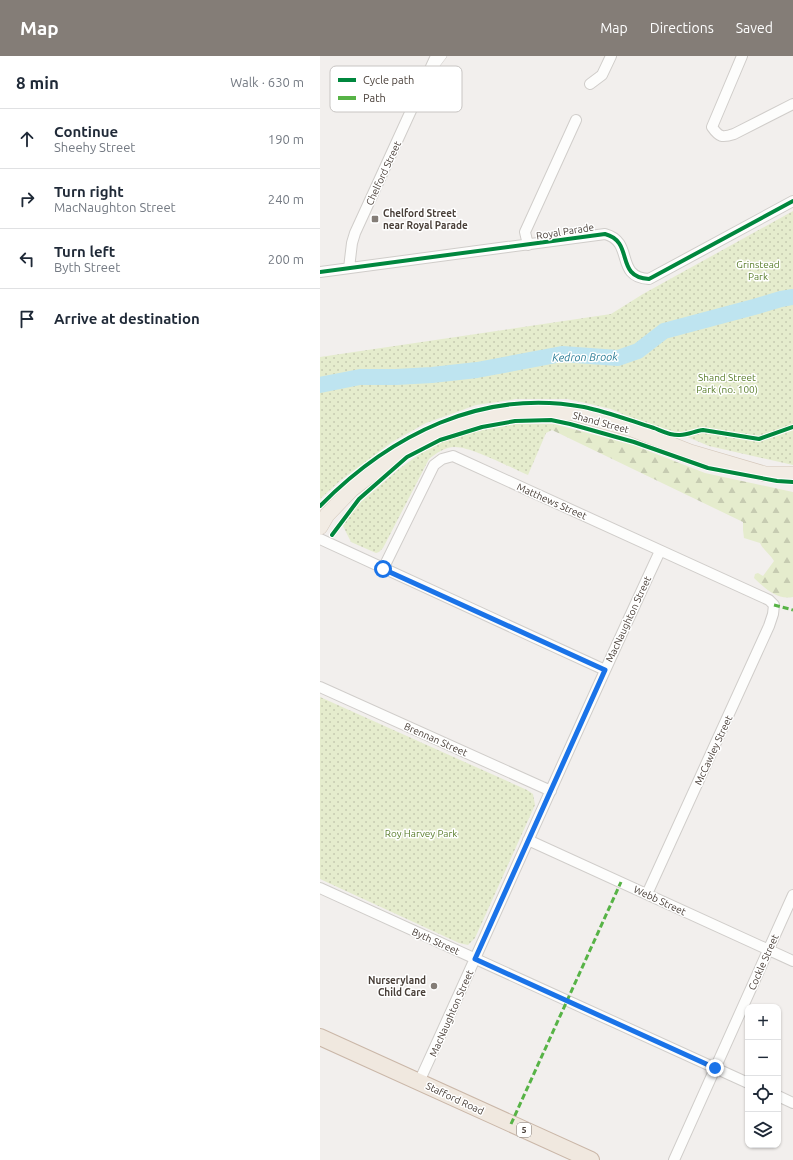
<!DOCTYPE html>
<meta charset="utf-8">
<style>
:root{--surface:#fff;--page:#f6f6f7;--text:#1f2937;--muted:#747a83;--line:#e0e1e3;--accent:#847d77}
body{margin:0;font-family:Ubuntu,sans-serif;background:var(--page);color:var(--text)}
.controls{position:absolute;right:12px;bottom:12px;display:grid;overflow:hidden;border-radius:8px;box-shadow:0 1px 3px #0004}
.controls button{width:36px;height:36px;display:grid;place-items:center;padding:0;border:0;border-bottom:1px solid var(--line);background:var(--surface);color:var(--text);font:20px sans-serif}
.stop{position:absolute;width:12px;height:12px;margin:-9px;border:3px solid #1a73e8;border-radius:50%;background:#fff}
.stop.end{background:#1a73e8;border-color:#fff;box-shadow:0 1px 4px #0008}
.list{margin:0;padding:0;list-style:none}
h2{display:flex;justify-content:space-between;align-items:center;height:52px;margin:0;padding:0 16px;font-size:17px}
h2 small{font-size:13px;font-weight:400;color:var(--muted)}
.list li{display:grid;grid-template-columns:26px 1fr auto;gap:12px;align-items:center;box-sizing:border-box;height:60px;padding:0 16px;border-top:1px solid var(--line)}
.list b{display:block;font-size:15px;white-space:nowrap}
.list p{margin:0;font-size:13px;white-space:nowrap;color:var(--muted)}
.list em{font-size:13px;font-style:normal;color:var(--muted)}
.icon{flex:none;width:22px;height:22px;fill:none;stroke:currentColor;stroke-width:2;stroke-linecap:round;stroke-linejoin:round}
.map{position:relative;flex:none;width:473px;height:1104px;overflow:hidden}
header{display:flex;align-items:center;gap:24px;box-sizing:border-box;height:56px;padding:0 20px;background:var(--accent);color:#fff}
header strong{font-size:19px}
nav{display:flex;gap:22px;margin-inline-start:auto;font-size:14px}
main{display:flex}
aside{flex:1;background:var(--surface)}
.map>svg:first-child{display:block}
.forest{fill:url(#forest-firs)}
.park{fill:url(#park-dots)}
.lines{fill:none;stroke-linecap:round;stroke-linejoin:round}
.river{stroke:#bee4f0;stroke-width:16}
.service-casing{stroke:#d0cdca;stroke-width:6}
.minor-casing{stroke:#d0cdca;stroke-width:12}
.primary-casing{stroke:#d4c7ba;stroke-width:16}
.trunk-casing{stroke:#cab7a8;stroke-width:18}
.service{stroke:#fdfdfc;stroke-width:5}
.minor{stroke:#fdfdfc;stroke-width:10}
.primary{stroke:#f2ece4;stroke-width:15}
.trunk{stroke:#f0e8df;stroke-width:16}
.quiet{stroke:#57b346;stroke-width:3;stroke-dasharray:6 3;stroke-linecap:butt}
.cycleway-casing{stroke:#fff;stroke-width:6}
.cycleway{stroke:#00873e;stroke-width:4}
.route{stroke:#1a73e8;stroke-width:5}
.poi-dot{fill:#847d77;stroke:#fff;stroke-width:1.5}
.labels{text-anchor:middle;stroke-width:3;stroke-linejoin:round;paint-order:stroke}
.shield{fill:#fff;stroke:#807974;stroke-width:1}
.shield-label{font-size:9px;font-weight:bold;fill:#493f38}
.street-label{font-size:10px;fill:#493f38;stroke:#fff}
.poi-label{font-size:10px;font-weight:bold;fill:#493f38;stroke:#fff;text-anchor:start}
.park-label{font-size:10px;fill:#587c2a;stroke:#fff}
.water-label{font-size:11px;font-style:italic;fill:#2a7b95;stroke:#fff}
.key{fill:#fff;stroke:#c8c5c3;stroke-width:1}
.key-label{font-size:11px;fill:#493f38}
</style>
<header>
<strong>Map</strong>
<nav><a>Map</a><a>Directions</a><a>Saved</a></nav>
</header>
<main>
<aside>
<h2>8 min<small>Walk · 630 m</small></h2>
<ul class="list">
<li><svg class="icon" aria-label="ahead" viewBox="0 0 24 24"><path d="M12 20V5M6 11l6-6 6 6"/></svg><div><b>Continue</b><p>Sheehy Street</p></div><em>190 m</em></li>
<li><svg class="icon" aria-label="right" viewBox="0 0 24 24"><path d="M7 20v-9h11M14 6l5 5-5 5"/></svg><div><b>Turn right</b><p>MacNaughton Street</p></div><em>240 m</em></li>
<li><svg class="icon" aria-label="left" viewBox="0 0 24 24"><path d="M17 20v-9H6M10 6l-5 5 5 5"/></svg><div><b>Turn left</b><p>Byth Street</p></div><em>200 m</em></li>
<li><svg class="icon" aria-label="arrive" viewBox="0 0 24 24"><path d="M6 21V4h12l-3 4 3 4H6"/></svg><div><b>Arrive at destination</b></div></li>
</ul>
</aside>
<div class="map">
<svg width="473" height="1104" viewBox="0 0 473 1104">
<defs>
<pattern id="forest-firs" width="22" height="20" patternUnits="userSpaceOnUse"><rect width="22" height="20" fill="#e5eccd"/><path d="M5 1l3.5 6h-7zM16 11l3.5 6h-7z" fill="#c6cbb1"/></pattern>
<pattern id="park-dots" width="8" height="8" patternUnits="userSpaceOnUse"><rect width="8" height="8" fill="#e5eccd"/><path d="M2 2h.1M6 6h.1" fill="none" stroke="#c6cbb1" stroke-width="1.8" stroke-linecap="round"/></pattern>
</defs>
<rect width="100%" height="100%" fill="#f2efed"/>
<path class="forest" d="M 234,368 L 313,389 L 385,417 L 473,436 L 473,541 C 456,544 446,533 434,522 L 435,518 L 438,517 L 443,520 L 454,505 C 450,498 443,494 440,487 L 424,482 L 423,474 L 423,466 L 232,374 Z"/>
<path class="park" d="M 473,155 L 473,409 L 389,390 L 358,377 L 314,363 L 291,353 L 266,347 L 247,343 L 196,343 L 156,349 L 106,367 L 72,386 L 21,424 L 0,443 L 0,301 L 291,258 L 323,238 Z
M 195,368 L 234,368 L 232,374 L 226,377 L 208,419 C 191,412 149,389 133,391 C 123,392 117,397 109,403 L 63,492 L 59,496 L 56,497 L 31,486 L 23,470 L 35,451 L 79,413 L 101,397 L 125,384 L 163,374 Z
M 0,641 L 207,734 L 213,738 L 215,749 L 155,882 L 148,889 L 139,887 L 0,823 Z"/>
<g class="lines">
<path class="river" d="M 0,329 L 40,321 L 76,321 L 112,319 L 157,314 L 242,298 L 298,302 L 318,295 L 344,275 L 434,251 L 461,243 L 473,241"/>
<defs>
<path id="service" d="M 115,12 L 124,0"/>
<path id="minor" d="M 422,0 L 392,71 C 399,81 402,82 414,78 L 473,48
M 270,28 L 282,19 L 291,0
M 208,189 L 205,176 L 256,64
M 29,212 L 32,187 L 35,177 L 116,0
M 0,216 L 285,178 C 315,186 294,221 329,223 L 473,145
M 0,483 L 285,614
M 63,513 L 114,409 L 122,403 L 133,400 L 449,544 L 454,549 L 453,558 L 449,570 L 327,838
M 0,631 L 231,735
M 208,784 L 473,905
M 0,832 L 428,1027
M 99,1026 C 180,849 258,671 340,495
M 458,1040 L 473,1047
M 354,1104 L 473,839"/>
<path id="primary" d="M 0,471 L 7,459 L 32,433 L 77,399 L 89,392 L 133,371 L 169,360 L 212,356 L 253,357 L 312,373 L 370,396 L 445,418 L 473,418"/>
<path id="trunk" d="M 0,981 L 271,1104"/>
</defs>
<use href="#service" class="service-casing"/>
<use href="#minor" class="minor-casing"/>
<use href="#primary" class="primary-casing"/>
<use href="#trunk" class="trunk-casing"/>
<use href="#service" class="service"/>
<use href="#minor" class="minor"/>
<use href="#primary" class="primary"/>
<use href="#trunk" class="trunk"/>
<path class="quiet" d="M 454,549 L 473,554
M 191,1068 L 301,826"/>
<defs>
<path id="cycleway" d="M 0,216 L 285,178 C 315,186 294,221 329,223 L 473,145
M 0,450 C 70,379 162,332 264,351 C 288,356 311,365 334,372 C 342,375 351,380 360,379 C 368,379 375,375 383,374 L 439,383 L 473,371
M 12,479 L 39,443 L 87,401 L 120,384 L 162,371 L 195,365 L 231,364 L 250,368 L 314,386 L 388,412 L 457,425 L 473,426"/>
</defs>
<use href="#cycleway" class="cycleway-casing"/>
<use href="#cycleway" class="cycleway"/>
</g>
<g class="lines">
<path class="route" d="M 63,513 L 285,614 C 242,711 198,806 155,903 L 395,1012"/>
</g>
<g class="poi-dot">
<rect x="51" y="159" width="8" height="8" rx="2"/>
<circle cx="114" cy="930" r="4"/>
</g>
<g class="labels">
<rect class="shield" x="197" y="1067" width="14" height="14" rx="3"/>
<g class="shield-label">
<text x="204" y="1077">5</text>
</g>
<g class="street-label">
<text transform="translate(63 117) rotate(-65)" y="4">Chelford Street</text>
<text transform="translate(245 175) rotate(-9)" y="4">Royal Parade</text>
<text transform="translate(281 366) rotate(15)" y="4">Shand Street</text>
<text transform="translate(232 445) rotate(24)" y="4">Matthews Street</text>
<text transform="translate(308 563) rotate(-65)" y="4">MacNaughton Street</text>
<text transform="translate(116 683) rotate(24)" y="4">Brennan Street</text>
<text transform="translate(393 694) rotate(-65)" y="4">McCawley Street</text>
<text transform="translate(340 844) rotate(25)" y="4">Webb Street</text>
<text transform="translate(116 885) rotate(24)" y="4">Byth Street</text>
<text transform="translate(443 906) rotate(-66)" y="4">Cockle Street</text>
<text transform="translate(131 957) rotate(-66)" y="4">MacNaughton Street</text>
<text transform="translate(135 1042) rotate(25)" y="4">Stafford Road</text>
</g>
<g class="poi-label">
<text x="63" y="161">Chelford Street<tspan x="63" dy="12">near Royal Parade</tspan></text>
<text x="106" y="928" text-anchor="end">Nurseryland<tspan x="106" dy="12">Child Care</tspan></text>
</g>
<g class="park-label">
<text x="438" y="212">Grinstead<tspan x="438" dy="12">Park</tspan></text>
<text x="407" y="325">Shand Street<tspan x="407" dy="12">Park (no. 100)</tspan></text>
<text x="101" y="781">Roy Harvey Park</text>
</g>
<g class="water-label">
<text transform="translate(265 301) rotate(-1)" y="4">Kedron Brook</text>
</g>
</g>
<rect x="10" y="10" width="132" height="46" rx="6" class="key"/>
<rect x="18" y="22" width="18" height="4" fill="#00873e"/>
<rect x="18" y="40" width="18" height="4" fill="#57b346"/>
<g class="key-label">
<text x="43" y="28">Cycle path</text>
<text x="43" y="46">Path</text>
</g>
</svg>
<div class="controls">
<button>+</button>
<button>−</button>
<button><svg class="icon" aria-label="locate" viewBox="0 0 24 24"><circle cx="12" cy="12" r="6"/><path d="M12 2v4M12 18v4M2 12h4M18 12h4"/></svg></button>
<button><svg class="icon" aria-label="layers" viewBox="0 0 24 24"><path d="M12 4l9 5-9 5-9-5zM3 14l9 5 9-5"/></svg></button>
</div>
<div class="stop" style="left:63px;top:513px"></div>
<div class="stop end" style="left:395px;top:1012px"></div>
</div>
</main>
